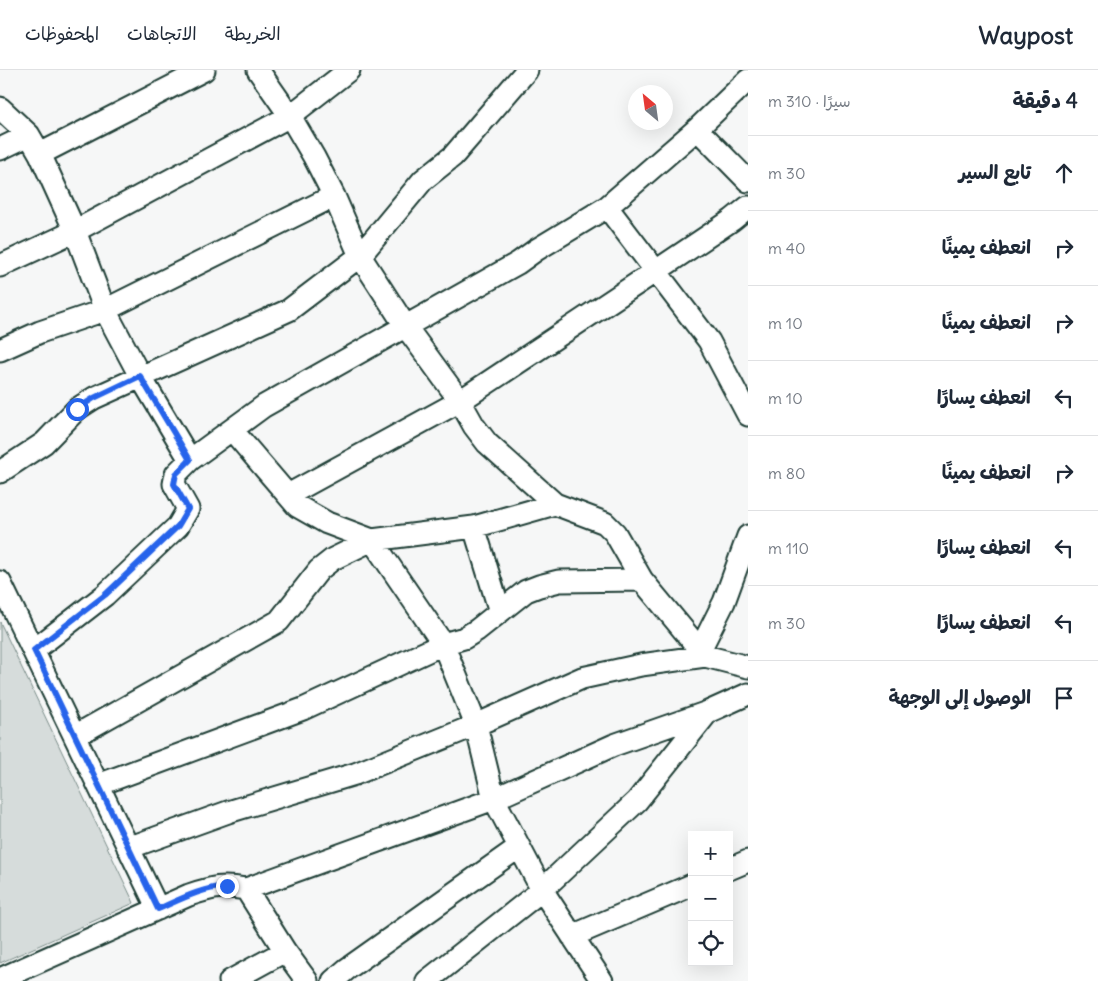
<!DOCTYPE html>
<html lang="ar">
<meta charset="utf-8">
<style>
:root{--surface:#fff;--page:#f6f6f7;--text:#1f2937;--muted:#747a83;--line:#e0e1e3}
body{margin:0;font-family:Delius,"Playpen Sans Arabic",sans-serif;background:var(--page);color:var(--text);direction:rtl}
.controls{position:absolute;right:15px;bottom:15px;display:grid;overflow:hidden;border-radius:0px;box-shadow:0 5px 20px #0002}
.controls button{width:45px;height:45px;display:grid;place-items:center;padding:0;border:0;border-bottom:1px solid var(--line);background:var(--surface);color:var(--text);font:25px sans-serif}
.compass{position:absolute;left:628px;top:15px;width:45px;height:45px;border-radius:50%;background:var(--surface);box-shadow:0 5px 20px #0002;rotate:331deg}
.stop{position:absolute;width:15px;height:15px;margin:-11px;border:4px solid #2563eb;border-radius:50%;background:#fff}
.stop.end{background:#2563eb;border-color:#fff;box-shadow:0 1px 5px #0008}
.list{margin:0;padding:0;list-style:none}
h2{display:flex;justify-content:space-between;align-items:center;height:65px;margin:0;padding:0 20px;font-size:21px}
h2 small{font-size:16px;font-weight:400;color:var(--muted)}
.list li{display:grid;grid-template-columns:32px 1fr auto;gap:15px;align-items:center;box-sizing:border-box;height:75px;padding:0 20px;border-top:1px solid var(--line)}
.list b{display:block;font-size:19px;white-space:nowrap}
.list em{font-size:16px;font-style:normal;color:var(--muted)}
.icon{flex:none;width:28px;height:28px;fill:none;stroke:currentColor;stroke-width:2;stroke-linecap:round;stroke-linejoin:round}
.map{position:relative;flex:none;width:748px;height:911px;overflow:hidden;direction:ltr}
header{display:flex;align-items:center;gap:30px;box-sizing:border-box;height:70px;padding:0 25px;background:var(--surface);border-bottom:1px solid var(--line)}
header strong{font-size:24px}
nav{display:flex;gap:28px;margin-inline-start:auto;font-size:18px}
main{display:flex}
aside{flex:1;background:var(--surface)}
.map>svg:first-child{display:block}
.green{fill:#d6dcdb;stroke:#7a8c88}
.lines{fill:none;stroke-linecap:round;stroke-linejoin:round}
.street-casing{stroke:#1f3d34;stroke-width:25}
.street{stroke:#fff;stroke-width:21}
.route{stroke:#2563eb;stroke-width:6}
</style>
<header>
<strong>Waypost</strong>
<nav><a>الخريطة</a><a>الاتجاهات</a><a>المحفوظات</a></nav>
</header>
<main>
<aside>
<h2>4 دقيقة<small>سيرًا · 310 m</small></h2>
<ul class="list">
<li><svg class="icon" aria-label="ahead" viewBox="0 0 24 24"><path d="M12 20V5M6 11l6-6 6 6"/></svg><div><b>تابع السير</b></div><em>30 m</em></li>
<li><svg class="icon" aria-label="right" viewBox="0 0 24 24"><path d="M7 20v-9h11M14 6l5 5-5 5"/></svg><div><b>انعطف يمينًا</b></div><em>40 m</em></li>
<li><svg class="icon" aria-label="right" viewBox="0 0 24 24"><path d="M7 20v-9h11M14 6l5 5-5 5"/></svg><div><b>انعطف يمينًا</b></div><em>10 m</em></li>
<li><svg class="icon" aria-label="left" viewBox="0 0 24 24"><path d="M17 20v-9H6M10 6l-5 5 5 5"/></svg><div><b>انعطف يسارًا</b></div><em>10 m</em></li>
<li><svg class="icon" aria-label="right" viewBox="0 0 24 24"><path d="M7 20v-9h11M14 6l5 5-5 5"/></svg><div><b>انعطف يمينًا</b></div><em>80 m</em></li>
<li><svg class="icon" aria-label="left" viewBox="0 0 24 24"><path d="M17 20v-9H6M10 6l-5 5 5 5"/></svg><div><b>انعطف يسارًا</b></div><em>110 m</em></li>
<li><svg class="icon" aria-label="left" viewBox="0 0 24 24"><path d="M17 20v-9H6M10 6l-5 5 5 5"/></svg><div><b>انعطف يسارًا</b></div><em>30 m</em></li>
<li><svg class="icon" aria-label="arrive" viewBox="0 0 24 24"><path d="M6 21V4h12l-3 4 3 4H6"/></svg><div><b>الوصول إلى الوجهة</b></div></li>
</ul>
</aside>
<div class="map">
<svg width="748" height="911" viewBox="0 0 748 911">
<rect width="100%" height="100%" fill="#f6f7f7"/>
<filter id="ink" filterUnits="userSpaceOnUse"><feTurbulence type="fractalNoise" baseFrequency=".02" numOctaves="2"/><feDisplacementMap in="SourceGraphic" scale="10" xChannelSelector="R" yChannelSelector="G"/><feConvolveMatrix kernelMatrix="1 2 1 2 8 2 1 2 1" color-interpolation-filters="sRGB"/></filter>
<g filter="url(#ink)">
<path class="green" d="M 0,552 L 134,833 L 0,893 Z"/>
<g class="lines">
<defs>
<path id="street" d="M 258,0 L 290,46 L 314,87 L 334,126 L 360,186 L 406,257 L 460,331 L 474,356 L 487,373 L 555,434 L 605,453 L 615,463 L 642,510 L 705,586
M 0,38 L 29,65 L 40,84 L 75,161 L 105,240 L 140,306 L 190,390
M 697,59 L 748,111
M 0,79 L 29,65
M 40,84 L 204,0
M 607,137 L 709,271 L 748,345
M 0,196 L 75,161 L 290,46 L 349,0
M 0,280 L 40,262 L 105,240 L 334,126
M 232,360 L 297,436 L 327,453 L 372,470 L 443,574 L 476,655 L 494,729 L 542,820 L 602,911
M 0,402 L 44,373 L 77,339 L 94,328 L 289,240 L 360,186 L 423,110 L 453,86 L 527,0
M 288,425 L 460,331 L 656,201 L 732,150 L 748,137
M 474,457 L 500,542
M 0,512 L 158,839
M 34,580 L 105,525 L 178,456 L 188,439 L 174,414 L 176,404 L 190,390 L 264,336 L 518,193 L 536,180 L 607,137 L 697,59 L 748,10
M 700,580 L 724,532 L 748,466
M 75,666 L 279,551 L 319,500 L 333,489 L 372,470 L 474,457 L 555,434
M 98,715 L 303,639 L 443,574 L 464,568 L 477,560 L 526,521 L 539,516 L 559,511 L 642,510
M 128,778 L 228,742 L 355,704 L 476,655 L 582,608 L 641,595 L 705,586 L 748,597
M 729,799 L 748,791
M 246,819 L 285,881 L 307,911
M 572,866 L 692,815
M 0,909 L 189,825 C 213,817 222,815 246,819 L 494,729 L 614,675 L 708,642 L 748,624
M 230,911 L 285,881
M 333,911 L 347,899 L 519,777
M 427,911 L 542,820 L 637,731 L 708,642"/>
</defs>
<use href="#street" class="street-casing"/>
<use href="#street" class="street"/>
</g>
</g>
<g class="lines" filter="url(#ink)">
<path class="route" d="M 77,339 L 94,328 L 140,306 L 190,390 L 176,404 L 174,414 L 188,439 L 178,456 L 105,525 L 34,580 L 158,839 C 181,829 202,818 227,816"/>
</g>
</svg>
<div class="controls">
<button>+</button>
<button>−</button>
<button><svg class="icon" aria-label="locate" viewBox="0 0 24 24"><circle cx="12" cy="12" r="6"/><path d="M12 2v4M12 18v4M2 12h4M18 12h4"/></svg></button>
</div>
<svg class="compass" viewBox="-18 -18 36 36"><path d="M0-13l5 13h-10z" fill="#e53935"/><path d="M0 13l5-13h-10z" fill="#747a83"/></svg>
<div class="stop" style="left:77px;top:339px"></div>
<div class="stop end" style="left:227px;top:816px"></div>
</div>
</main>
